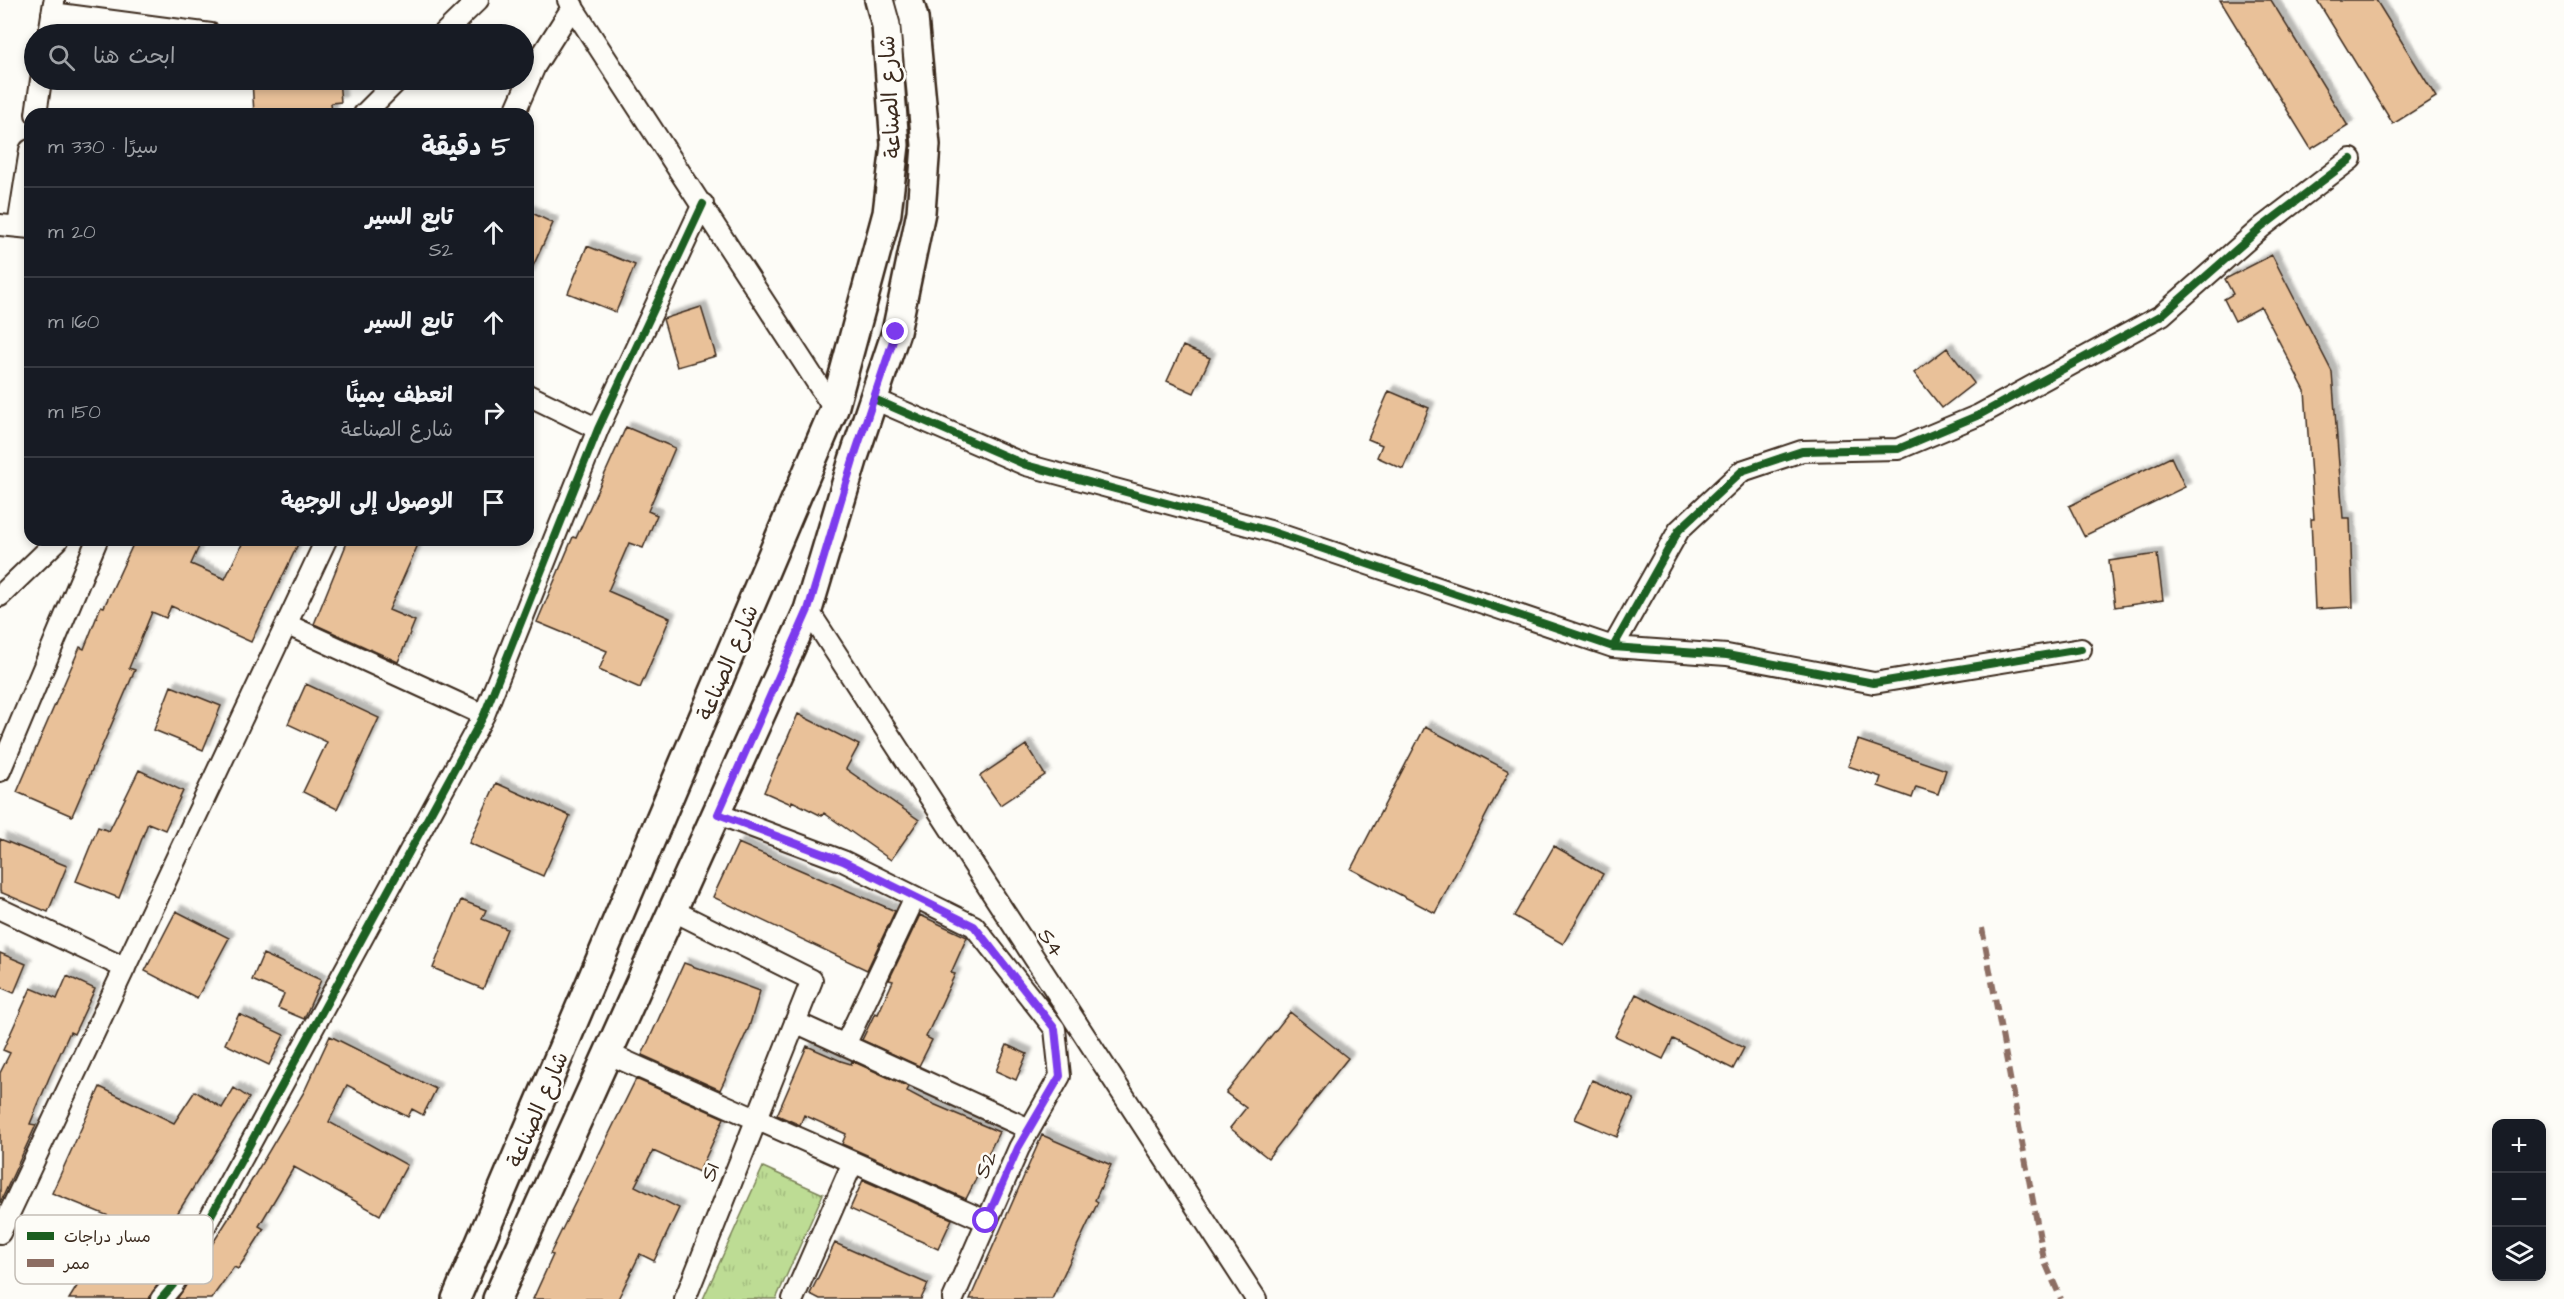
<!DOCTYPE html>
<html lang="ar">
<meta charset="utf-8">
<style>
:root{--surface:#171b24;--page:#20242c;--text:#f1f3f6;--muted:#9ea1a6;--line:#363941}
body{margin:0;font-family:"Architects Daughter","Playpen Sans Arabic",sans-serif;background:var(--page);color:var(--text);direction:rtl}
.controls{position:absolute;right:18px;bottom:18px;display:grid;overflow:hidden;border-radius:12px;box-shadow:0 3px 9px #0003}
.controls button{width:54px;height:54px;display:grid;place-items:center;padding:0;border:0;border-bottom:2px solid var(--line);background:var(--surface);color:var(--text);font:30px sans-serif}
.stop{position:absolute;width:18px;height:18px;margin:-14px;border:4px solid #7c3aed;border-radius:50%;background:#fff}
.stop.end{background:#7c3aed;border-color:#fff;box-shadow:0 2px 6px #0008}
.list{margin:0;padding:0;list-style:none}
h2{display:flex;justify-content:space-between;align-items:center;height:78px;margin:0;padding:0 24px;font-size:26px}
h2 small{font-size:20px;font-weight:400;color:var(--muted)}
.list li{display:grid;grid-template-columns:39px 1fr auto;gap:18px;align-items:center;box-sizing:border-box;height:90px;padding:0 24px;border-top:2px solid var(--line)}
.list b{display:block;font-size:22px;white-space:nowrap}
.list p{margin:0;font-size:20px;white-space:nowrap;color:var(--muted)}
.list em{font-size:20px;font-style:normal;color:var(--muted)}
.icon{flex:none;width:33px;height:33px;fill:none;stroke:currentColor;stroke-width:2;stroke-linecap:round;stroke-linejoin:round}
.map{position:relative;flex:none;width:2564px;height:1299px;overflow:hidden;direction:ltr}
.search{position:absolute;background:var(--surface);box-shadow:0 3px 9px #0003;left:24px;top:24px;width:510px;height:66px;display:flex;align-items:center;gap:15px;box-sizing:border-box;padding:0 21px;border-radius:33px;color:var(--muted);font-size:22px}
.panel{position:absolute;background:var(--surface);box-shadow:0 3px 9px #0003;left:24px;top:108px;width:510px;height:438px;border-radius:18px;direction:rtl}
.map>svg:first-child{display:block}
.grass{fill:url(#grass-tufts);stroke:#7c8359;stroke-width:1.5}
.building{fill:#e9c199;stroke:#3b2a1e;stroke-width:1.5;filter:url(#shadow)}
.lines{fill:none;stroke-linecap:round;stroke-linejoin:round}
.street-casing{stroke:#3b2a1e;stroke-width:24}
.secondary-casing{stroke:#3b2a1e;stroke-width:32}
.street{stroke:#fdfcf7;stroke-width:20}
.secondary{stroke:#fdfcf7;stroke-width:27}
.quiet{stroke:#8d6e63;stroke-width:6;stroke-dasharray:12 6;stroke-linecap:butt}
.cycleway-casing{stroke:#fdfcf7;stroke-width:11}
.cycleway{stroke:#1b5e20;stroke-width:8}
.route{stroke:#7c3aed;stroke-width:8}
.labels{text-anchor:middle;stroke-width:5;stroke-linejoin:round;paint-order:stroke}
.street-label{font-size:22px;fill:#3b2a1e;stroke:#fdfcf7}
.key{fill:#fdfcf7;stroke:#c3bdb6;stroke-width:1.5}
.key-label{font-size:16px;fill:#3b2a1e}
</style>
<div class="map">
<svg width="2564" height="1299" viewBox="0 0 2564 1299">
<defs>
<pattern id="grass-tufts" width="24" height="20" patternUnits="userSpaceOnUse" patternTransform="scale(1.5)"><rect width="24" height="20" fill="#bddc94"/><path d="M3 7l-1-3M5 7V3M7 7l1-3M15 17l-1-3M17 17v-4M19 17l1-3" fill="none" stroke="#a3bd7f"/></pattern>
<filter id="shadow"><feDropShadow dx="5.5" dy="-5.5" stdDeviation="1.5" flood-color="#0004"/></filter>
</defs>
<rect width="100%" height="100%" fill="#fdfcf7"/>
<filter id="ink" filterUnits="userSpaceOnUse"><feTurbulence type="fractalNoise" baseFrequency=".0167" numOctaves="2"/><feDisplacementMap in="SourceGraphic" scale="12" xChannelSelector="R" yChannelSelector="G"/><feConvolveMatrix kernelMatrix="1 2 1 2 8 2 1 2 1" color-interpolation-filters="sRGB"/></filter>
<g filter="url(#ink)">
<path class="grass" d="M 763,1167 L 823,1194 L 776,1299 L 703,1299 Z"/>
<path class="building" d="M 2220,0 L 2271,0 L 2348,126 L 2311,149 Z
M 2317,0 L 2376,0 L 2436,97 L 2393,124 Z
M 252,80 L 339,80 L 341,102 L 331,103 L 332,114 L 254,114 Z
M 528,211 L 553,223 L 528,277 Z
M 587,246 L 635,265 L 616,312 L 568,293 Z
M 2272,255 L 2332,372 L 2343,518 L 2350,518 L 2353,607 L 2315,609 L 2311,519 L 2314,519 L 2305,391 L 2261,307 L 2235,321 L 2224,299 L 2233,294 L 2225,279 Z
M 701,307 L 716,356 L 677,367 L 663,319 Z
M 1183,346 L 1210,358 L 1194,393 L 1167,381 Z
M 1947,348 L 1974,383 L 1942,408 L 1914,373 Z
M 1389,391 L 1429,408 L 1403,469 L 1377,457 L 1382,445 L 1368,439 Z
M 626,427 L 675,448 L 648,511 L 657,515 L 643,548 L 629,543 L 608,591 L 670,618 L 640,688 L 599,670 L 607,651 L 537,622 L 573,537 L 576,538 Z
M 2171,457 L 2185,487 L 2084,536 L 2069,506 Z
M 135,540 L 202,540 L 191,564 L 225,579 L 244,540 L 300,540 L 251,642 L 171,606 L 166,618 L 152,612 L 129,668 L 135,670 L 72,816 L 17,792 L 80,647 L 84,649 L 101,606 L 104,607 Z
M 348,540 L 420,540 L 389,610 L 415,621 L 398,662 L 314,624 Z
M 2157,554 L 2163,600 L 2115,607 L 2109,561 Z
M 306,684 L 379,718 L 337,809 L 303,792 L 327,742 L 288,724 Z
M 171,686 L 221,706 L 203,750 L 154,730 Z
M 798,714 L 859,745 L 846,769 L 919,820 L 891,860 L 824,813 L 822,816 L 792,801 L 791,804 L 764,792 Z
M 1425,727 L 1509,771 L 1435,913 L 1351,869 Z
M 1858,740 L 1946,770 L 1938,794 L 1916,787 L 1912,798 L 1878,786 L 1881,777 L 1848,766 Z
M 1026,745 L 1045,775 L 1000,805 L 980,776 Z
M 139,770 L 183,791 L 165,830 L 148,823 L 119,898 L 76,881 L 98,827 L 109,831 Z
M 496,783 L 570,816 L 543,876 L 469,843 Z
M 0,839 L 67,866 L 48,912 L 0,892 Z
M 738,843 L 895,911 L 867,970 L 713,897 Z
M 1554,846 L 1603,874 L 1563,944 L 1514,916 Z
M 461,900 L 486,910 L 482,919 L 507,929 L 483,989 L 433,968 Z
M 176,911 L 229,938 L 197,998 L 145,971 Z
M 920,915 L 967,937 L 951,973 L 955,974 L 926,1037 L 932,1040 L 919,1066 L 862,1040 L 875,1013 L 878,1014 L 893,981 L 889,980 Z
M 0,953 L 26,964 L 14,993 L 0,987 Z
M 263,954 L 321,980 L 304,1019 L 278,1008 L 284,994 L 252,980 Z
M 684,963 L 760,991 L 749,1027 L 720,1090 L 642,1055 Z
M 67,976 L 95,989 L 74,1034 L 70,1032 L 49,1078 L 30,1124 L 36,1125 L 0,1203 L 0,1073 L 10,1053 L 3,1050 L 31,988 L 57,999 Z
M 1636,994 L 1744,1048 L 1733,1069 L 1673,1039 L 1663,1059 L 1615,1036 Z
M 1290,1012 L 1348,1058 L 1268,1158 L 1230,1128 L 1246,1108 L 1226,1093 Z
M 239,1014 L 284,1035 L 269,1065 L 225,1044 Z
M 330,1036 L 436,1089 L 423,1115 L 412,1109 L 408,1117 L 347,1085 L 329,1122 L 407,1165 L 380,1215 L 294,1167 L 259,1226 L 264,1229 L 238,1269 L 234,1267 L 211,1299 L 177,1299 L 234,1210 L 304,1092 Z
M 1007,1045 L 1027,1054 L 1016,1080 L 996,1071 Z
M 807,1046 L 841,1061 L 851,1064 L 852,1061 L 909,1087 L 907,1091 L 926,1101 L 999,1132 L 966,1199 L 842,1144 L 846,1134 L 804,1115 L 800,1125 L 777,1115 Z
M 636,1079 L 724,1118 L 699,1172 L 653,1151 L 635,1186 L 679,1208 L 654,1261 L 640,1254 L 618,1299 L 533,1299 L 553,1255 L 550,1254 Z
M 1592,1080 L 1634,1099 L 1617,1137 L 1575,1119 Z
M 100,1087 L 174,1123 L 195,1091 L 222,1108 L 234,1088 L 249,1098 L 164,1235 L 181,1245 L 149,1299 L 69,1299 L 94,1259 L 107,1266 L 131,1225 L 52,1193 Z
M 1042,1135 L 1111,1165 L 1095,1200 L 1098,1202 L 1052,1299 L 970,1299 Z
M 863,1180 L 952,1219 L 938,1249 L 850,1209 Z
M 835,1243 L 928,1284 L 921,1299 L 820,1299 L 810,1294 Z"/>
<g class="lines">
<defs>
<path id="street" d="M 568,0 L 834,409
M 52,13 L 211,34
M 49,34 L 54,2
M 443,34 L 478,0
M 36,114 L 41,80
M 364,114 L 398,80
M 514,114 L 535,66 L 573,6
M 0,225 L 30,228
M 18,226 L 30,150
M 528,395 L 598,429
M 874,399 L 1026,465 L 1270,531 L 1613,647 L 1727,655 L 1874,683 L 2081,649
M 0,596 L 58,540
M 808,610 L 1256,1299
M 288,625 L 484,715
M 1613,647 L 1679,530 L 1742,471 L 1802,451 L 1898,449 L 1979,415 L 2162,315 L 2262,227 L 2351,159
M 0,771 L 97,540
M 718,814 L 843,861 L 974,926 L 1055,1029 L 1060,1076 L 1019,1148 L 953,1299
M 0,909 L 125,968
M 674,911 L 812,980 L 685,1299
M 795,1022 L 1029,1129
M 845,1045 L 915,897
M 609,1054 L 986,1221
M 0,1233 L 326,540
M 161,1299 L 173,1285 L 484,715 L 598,429 L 703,204
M 793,1299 L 853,1162"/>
<path id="secondary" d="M 456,1299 L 834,409 L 887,213 L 895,145 L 886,25 L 879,0
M 497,1299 L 808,610 L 853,460 L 896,332 L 921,212 L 926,145 L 914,18 L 909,0"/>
</defs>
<use href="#street" class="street-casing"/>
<use href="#secondary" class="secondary-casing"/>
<use href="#street" class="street"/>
<use href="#secondary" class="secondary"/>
<path class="quiet" d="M 1982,928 L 2044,1260 L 2061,1299"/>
<defs>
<path id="cycleway" d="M 874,399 L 1026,465 L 1270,531 L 1613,647 L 1727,655 L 1874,683 L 2081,649
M 1613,647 L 1679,530 L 1742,471 L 1802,451 L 1898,449 L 1979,415 L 2162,315 L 2262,227 L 2351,159
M 161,1299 L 173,1285 L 484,715 L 598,429 L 703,204"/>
</defs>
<use href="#cycleway" class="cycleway-casing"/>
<use href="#cycleway" class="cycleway"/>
</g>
</g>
<g class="lines" filter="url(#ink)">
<path class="route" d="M 896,332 L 853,460 L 808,610 L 718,814 L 843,861 L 974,926 L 1055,1029 L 1060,1076 L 1018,1148 L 986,1221"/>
</g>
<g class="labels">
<g class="street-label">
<text transform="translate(889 97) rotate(-93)" y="8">شارع الصناعة</text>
<text transform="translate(727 662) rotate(-67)" y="8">شارع الصناعة</text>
<text transform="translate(1052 942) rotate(57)" y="8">S4</text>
<text transform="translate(537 1109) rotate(-67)" y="8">شارع الصناعة</text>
<text transform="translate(985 1164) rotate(-66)" y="8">S2</text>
<text transform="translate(709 1172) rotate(-69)" y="8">S1</text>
</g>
</g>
<rect x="15" y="1215" width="198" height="69" rx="9" class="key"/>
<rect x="27" y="1232" width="27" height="8" fill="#1b5e20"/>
<rect x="27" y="1259" width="27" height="8" fill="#8d6e63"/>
<g class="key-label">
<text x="64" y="1242">مسار دراجات</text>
<text x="64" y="1269">ممر</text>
</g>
</svg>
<div class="controls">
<button>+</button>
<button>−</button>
<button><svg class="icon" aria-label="layers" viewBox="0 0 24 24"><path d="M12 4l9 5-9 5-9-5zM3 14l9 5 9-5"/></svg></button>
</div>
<div class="stop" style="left:986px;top:1221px"></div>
<div class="stop end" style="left:896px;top:332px"></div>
<div class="search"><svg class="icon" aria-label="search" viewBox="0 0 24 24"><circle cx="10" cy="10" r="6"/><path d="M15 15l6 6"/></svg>ابحث هنا</div>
<section class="panel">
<h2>5 دقيقة<small>سيرًا · 330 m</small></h2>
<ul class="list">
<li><svg class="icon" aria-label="ahead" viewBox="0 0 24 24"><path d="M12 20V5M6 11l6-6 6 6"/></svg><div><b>تابع السير</b><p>S2</p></div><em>20 m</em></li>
<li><svg class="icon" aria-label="ahead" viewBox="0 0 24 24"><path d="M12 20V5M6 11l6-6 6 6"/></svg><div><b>تابع السير</b></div><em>160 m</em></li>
<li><svg class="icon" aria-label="right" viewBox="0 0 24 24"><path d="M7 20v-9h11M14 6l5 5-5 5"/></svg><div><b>انعطف يمينًا</b><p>شارع الصناعة</p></div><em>150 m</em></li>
<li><svg class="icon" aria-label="arrive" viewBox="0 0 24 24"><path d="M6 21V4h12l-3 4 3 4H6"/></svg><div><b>الوصول إلى الوجهة</b></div></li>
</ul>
</section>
</div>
